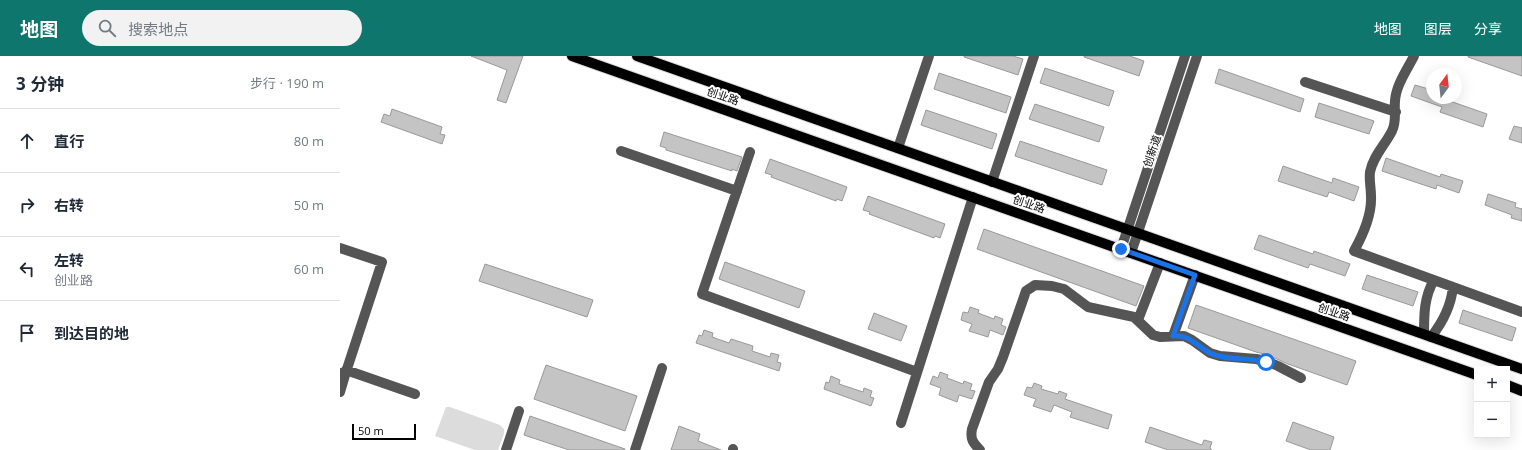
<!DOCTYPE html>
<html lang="zh">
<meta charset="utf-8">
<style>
:root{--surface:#fff;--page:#f2f2f3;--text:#1f2937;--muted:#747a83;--line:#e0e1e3;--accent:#0f766e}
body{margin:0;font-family:"Open Sans","Noto Sans SC",sans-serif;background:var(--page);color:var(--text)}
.controls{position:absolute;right:12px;bottom:12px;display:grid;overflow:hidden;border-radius:0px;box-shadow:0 4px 16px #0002}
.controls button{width:36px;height:36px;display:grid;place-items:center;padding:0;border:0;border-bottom:1px solid var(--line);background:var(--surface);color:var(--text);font:20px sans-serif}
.compass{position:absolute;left:1086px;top:12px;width:36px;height:36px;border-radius:50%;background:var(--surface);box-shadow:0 4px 16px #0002;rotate:15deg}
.scale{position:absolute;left:12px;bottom:10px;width:64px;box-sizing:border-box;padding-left:4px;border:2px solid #000;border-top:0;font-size:11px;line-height:14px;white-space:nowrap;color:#000;-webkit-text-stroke:3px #fff;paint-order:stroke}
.stop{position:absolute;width:12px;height:12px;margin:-9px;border:3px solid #1a73e8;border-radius:50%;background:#fff}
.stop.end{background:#1a73e8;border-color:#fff;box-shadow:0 1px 4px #0008}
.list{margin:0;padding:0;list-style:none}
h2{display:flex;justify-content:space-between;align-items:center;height:52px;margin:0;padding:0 16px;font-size:17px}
h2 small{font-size:13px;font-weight:400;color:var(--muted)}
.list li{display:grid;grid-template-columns:26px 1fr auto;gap:12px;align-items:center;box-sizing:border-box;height:64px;padding:0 16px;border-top:1px solid var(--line)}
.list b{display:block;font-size:15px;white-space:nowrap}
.list p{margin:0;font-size:13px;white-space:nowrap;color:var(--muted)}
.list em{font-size:13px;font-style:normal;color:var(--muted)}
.icon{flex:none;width:22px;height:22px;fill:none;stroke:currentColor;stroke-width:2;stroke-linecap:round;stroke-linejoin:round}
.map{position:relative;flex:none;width:1182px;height:394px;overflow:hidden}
header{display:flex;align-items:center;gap:24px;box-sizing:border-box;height:56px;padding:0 20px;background:var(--accent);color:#fff}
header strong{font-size:19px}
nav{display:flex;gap:22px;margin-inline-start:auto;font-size:14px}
.search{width:280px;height:36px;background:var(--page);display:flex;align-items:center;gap:10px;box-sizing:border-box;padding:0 14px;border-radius:22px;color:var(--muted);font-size:15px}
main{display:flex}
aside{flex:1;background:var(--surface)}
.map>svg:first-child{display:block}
.green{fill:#dcdcdc}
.building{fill:#c4c4c4;stroke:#999}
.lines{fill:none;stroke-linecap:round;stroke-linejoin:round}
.major-casing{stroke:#dbdbdb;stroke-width:12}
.minor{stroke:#555;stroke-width:10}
.major{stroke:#000;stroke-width:10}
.route{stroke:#1a73e8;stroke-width:5}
.labels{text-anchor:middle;stroke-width:4;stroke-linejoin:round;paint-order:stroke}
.street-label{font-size:11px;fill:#000;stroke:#fff}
</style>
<header>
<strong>地图</strong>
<div class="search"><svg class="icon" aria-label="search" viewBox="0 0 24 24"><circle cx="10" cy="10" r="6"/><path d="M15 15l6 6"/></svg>搜索地点</div>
<nav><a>地图</a><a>图层</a><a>分享</a></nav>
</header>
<main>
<aside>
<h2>3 分钟<small>步行 · 190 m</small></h2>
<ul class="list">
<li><svg class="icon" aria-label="ahead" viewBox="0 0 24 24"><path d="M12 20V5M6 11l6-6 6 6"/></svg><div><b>直行</b></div><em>80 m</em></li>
<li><svg class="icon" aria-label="right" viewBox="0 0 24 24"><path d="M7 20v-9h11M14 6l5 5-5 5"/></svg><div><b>右转</b></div><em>50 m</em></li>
<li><svg class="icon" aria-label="left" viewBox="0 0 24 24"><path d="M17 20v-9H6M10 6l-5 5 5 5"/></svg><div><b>左转</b><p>创业路</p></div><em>60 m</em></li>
<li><svg class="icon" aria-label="arrive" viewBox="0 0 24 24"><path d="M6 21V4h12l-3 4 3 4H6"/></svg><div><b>到达目的地</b></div></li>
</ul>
</aside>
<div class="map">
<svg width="1182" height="394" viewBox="0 0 1182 394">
<rect width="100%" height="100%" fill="#fff"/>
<path class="green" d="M 106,351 L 110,351 L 160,369 L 164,373 L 164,378 L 158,394 L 135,394 L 95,380 Z"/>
<path class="building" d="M 131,0 L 183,0 L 166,47 L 157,44 L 167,14 Z
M 624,0 L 673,0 L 683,3 L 678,19 L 624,1 Z
M 744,0 L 790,0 L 804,5 L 799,20 L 744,1 Z
M 1128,0 L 1182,0 L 1182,20 L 1128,1 Z
M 705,12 L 774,35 L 769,50 L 700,27 Z
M 879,13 L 964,43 L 960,56 L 875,27 Z
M 599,17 L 671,41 L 666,57 L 594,33 Z
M 1075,29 L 1092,34 L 1092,42 L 1105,42 L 1104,43 L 1147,58 L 1143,71 L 1100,56 L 1102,51 L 1071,40 Z
M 979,47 L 1034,65 L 1029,78 L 975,61 Z
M 695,48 L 764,71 L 759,86 L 689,63 Z
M 52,53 L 102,71 L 100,78 L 105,79 L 102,88 L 41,66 L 44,58 L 50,60 Z
M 586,54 L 657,78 L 652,93 L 581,69 Z
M 1174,70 L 1182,72 L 1182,87 L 1169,83 Z
M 324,76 L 402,101 L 397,115 L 392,113 L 392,115 L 326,94 L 326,92 L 320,90 Z
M 680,85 L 767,114 L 762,129 L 675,100 Z
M 1046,102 L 1100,121 L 1101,118 L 1123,125 L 1119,137 L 1097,129 L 1096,133 L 1042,115 Z
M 430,103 L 507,131 L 502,145 L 497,143 L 496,145 L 431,121 L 432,119 L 425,117 Z
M 943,110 L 992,127 L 993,122 L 1019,131 L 1014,145 L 989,136 L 987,141 L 938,125 Z
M 1148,138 L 1176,147 L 1175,151 L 1182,153 L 1182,165 L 1171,162 L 1172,159 L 1145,149 Z
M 528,140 L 605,168 L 600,182 L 595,180 L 594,182 L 529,158 L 530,156 L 523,154 Z
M 644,173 L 804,230 L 796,250 L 637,193 Z
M 919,179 L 973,198 L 974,195 L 1010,208 L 1005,220 L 970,208 L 968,212 L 914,193 Z
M 385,206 L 465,235 L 459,252 L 379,223 Z
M 145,208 L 253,244 L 247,261 L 139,225 Z
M 1027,219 L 1078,236 L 1073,250 L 1022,233 Z
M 856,249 L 1016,305 L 1007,329 L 948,308 L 928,299 L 916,296 L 848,272 Z
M 630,251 L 639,254 L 638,257 L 654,263 L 655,260 L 663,263 L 661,269 L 666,271 L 663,279 L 650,274 L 648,281 L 629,275 L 632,268 L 621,264 L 623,256 L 628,257 Z
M 1123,254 L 1176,272 L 1172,285 L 1119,267 Z
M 534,257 L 567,270 L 561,285 L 528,273 Z
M 364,274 L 373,277 L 372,281 L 389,287 L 391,283 L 413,290 L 412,295 L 430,301 L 431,297 L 439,299 L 437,306 L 441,307 L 439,315 L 356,287 L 359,279 L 362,280 Z
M 206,309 L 297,340 L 285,375 L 194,343 Z
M 600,316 L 608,319 L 607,322 L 623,328 L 624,325 L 632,328 L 630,334 L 635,335 L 632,343 L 619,339 L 617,346 L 599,339 L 601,332 L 590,328 L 593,320 L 598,322 Z
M 491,320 L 500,324 L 499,328 L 523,336 L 524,332 L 532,335 L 530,341 L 534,342 L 531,350 L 484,333 L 486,326 L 489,327 Z
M 694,327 L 702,330 L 701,333 L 718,338 L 719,335 L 727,338 L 725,343 L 772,359 L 768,373 L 730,361 L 732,356 L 714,349 L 711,356 L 693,350 L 696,343 L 684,339 L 687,331 L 692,332 Z
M 190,360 L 285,393 L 285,394 L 229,394 L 184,379 Z
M 953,366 L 994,381 L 990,394 L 971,394 L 946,385 Z
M 339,370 L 360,378 L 358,385 L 381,394 L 331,394 Z
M 810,371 L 862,389 L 864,384 L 872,386 L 870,392 L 872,394 L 828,394 L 805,386 Z"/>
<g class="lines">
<defs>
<path id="major" d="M 232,0 L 1137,319
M 297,0 L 1182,313
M 1167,329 L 1182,335"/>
</defs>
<use href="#major" class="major-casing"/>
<path class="minor" d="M 1074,0 C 1067,14 1056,29 1055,45 C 1054,56 1057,65 1052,75 C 1045,89 1033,100 1030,116 C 1029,124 1031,132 1031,140 C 1032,159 1023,179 1014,195 L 1182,256
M 965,26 L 1056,56
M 558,92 L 589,0
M 281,95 L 397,135
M 410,96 L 362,238 L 577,316
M 652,126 L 694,0
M 0,192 L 42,206 L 5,319 L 0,317
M 781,193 L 845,0
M 791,197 L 857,0
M 798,264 L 820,207
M 1084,278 C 1084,259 1084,241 1094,224
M 833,280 L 855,219
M 1091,281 C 1103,266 1111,250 1113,231
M 6,314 L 75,338
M 0,336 L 5,319
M 561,367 L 633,141
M 166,394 L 179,355
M 295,394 L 322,312
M 393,394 L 393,393
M 640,394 C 633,387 630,383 632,373 L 649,326 L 658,313 L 663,301 L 686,235 L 695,229 L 712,230 L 724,233 L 748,251 L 794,261 L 813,279 L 820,281 L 844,280 L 852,284 L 870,297 L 880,300 L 916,303 L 926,305 L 938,310 L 961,322"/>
<use href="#major" class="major"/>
</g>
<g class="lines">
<path class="route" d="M 781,193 L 855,219 L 833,280 C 849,278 857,290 870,297 C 887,305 908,301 926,306"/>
</g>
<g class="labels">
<g class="street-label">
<text transform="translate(383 40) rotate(19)" y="4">创业路</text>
<text transform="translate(812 95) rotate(-71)" y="4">创新道</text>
<text transform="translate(689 148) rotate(19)" y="4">创业路</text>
<text transform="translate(994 256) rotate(19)" y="4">创业路</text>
</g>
</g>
</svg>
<div class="controls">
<button>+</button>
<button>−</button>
</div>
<svg class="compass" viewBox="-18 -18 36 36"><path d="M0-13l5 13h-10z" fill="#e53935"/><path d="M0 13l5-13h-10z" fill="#747a83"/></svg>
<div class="scale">50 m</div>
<div class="stop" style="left:926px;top:306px"></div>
<div class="stop end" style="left:781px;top:193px"></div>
</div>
</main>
